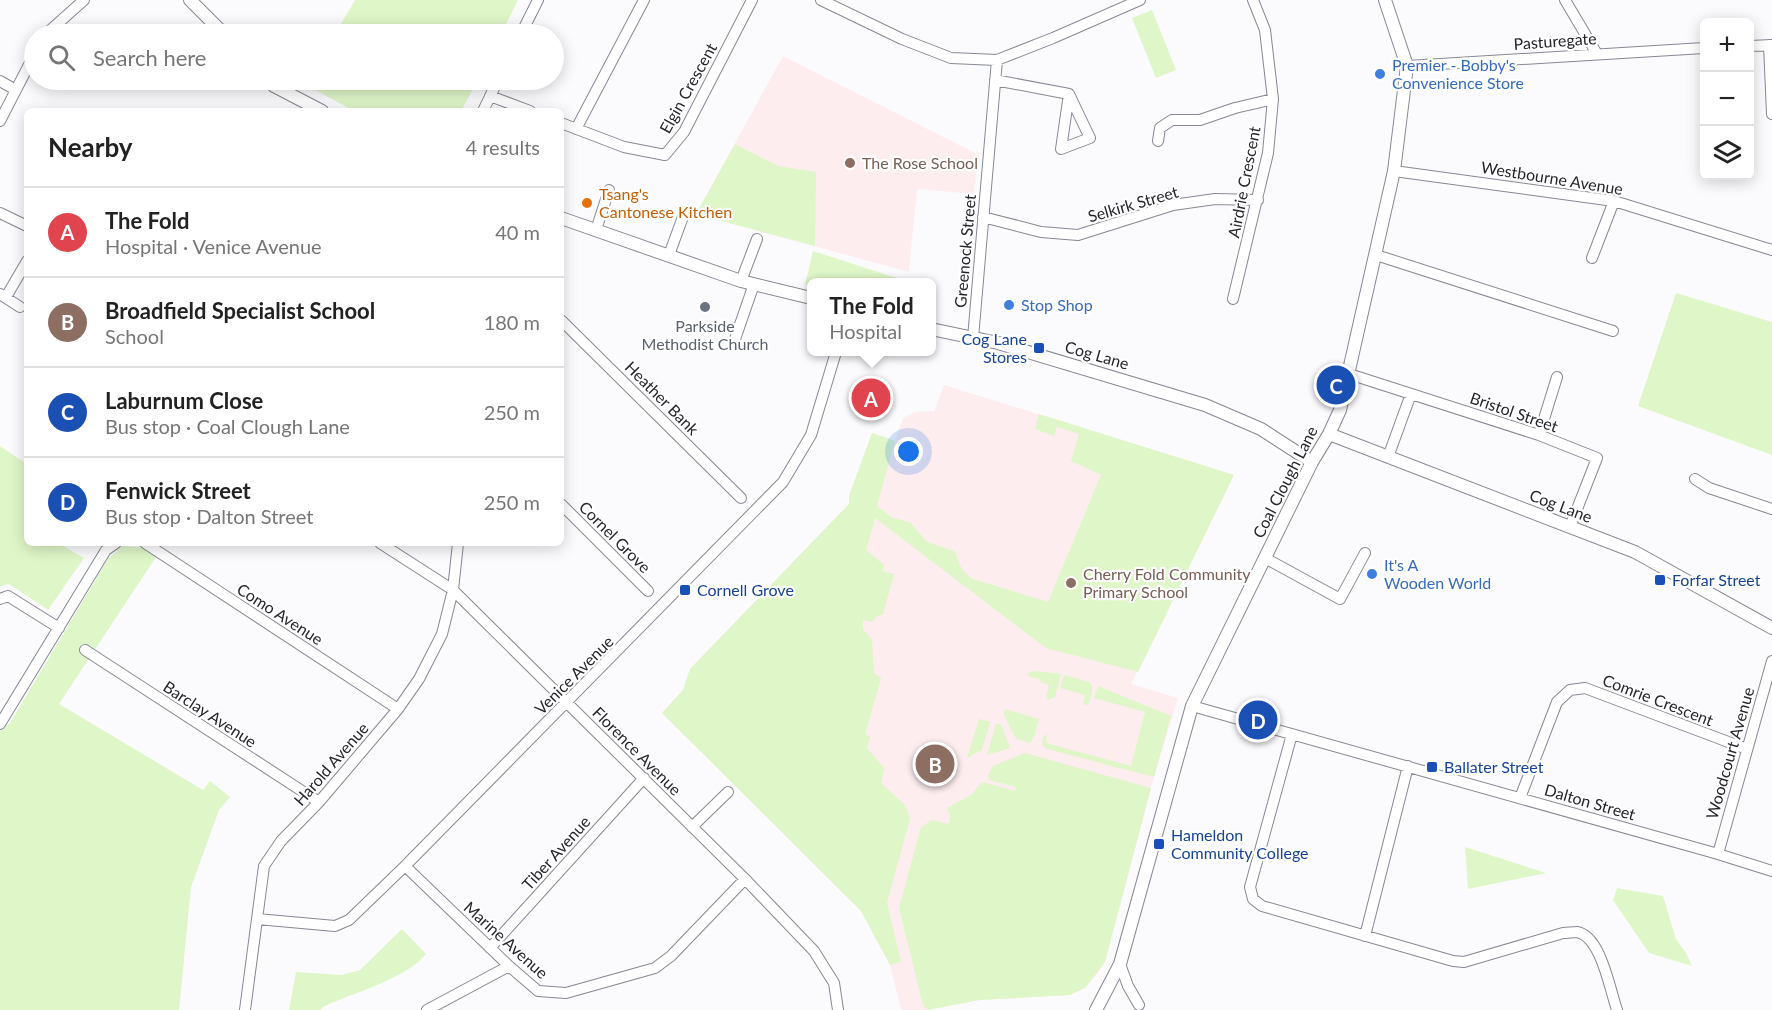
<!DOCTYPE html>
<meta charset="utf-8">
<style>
:root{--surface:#fff;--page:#f6f6f6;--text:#222;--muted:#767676;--line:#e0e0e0;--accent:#b92930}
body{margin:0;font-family:Lato,sans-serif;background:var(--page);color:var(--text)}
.controls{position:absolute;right:18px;top:18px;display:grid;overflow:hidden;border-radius:9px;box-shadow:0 3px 15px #0003}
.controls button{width:54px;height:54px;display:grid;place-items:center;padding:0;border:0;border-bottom:2px solid var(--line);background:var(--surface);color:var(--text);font:30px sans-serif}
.you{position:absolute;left:909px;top:452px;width:21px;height:21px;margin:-15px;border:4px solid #fff;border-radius:50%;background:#1a73e8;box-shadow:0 0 0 9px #1a73e833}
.badge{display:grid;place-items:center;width:39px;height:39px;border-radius:50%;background:var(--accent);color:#fff;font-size:20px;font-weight:700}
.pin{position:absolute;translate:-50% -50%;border:3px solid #fff;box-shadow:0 2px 6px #0006}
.popup{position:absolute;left:807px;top:278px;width:129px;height:78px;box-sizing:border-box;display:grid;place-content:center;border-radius:9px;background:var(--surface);filter:drop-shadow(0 2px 4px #0005);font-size:20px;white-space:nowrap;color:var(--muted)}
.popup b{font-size:22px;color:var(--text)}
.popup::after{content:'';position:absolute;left:50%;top:100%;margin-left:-12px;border:12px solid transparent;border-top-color:var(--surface)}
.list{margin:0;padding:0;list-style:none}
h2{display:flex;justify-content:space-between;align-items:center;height:78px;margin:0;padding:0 24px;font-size:26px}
h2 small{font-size:20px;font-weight:400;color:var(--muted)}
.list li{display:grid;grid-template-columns:39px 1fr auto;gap:18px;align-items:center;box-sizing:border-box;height:90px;padding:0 24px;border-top:2px solid var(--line)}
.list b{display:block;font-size:22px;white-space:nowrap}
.list p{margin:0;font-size:20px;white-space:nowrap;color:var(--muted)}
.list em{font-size:20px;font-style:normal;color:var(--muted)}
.icon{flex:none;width:33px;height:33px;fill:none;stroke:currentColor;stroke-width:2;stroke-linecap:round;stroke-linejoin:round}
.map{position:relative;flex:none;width:1772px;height:1010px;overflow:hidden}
.search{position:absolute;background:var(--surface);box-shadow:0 3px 15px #0003;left:24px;top:24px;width:540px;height:66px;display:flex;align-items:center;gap:15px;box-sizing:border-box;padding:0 21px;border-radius:33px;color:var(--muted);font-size:22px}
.panel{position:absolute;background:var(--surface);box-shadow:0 3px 15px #0003;left:24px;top:108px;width:540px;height:438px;border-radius:9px}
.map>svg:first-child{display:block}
.education{fill:#fdedee}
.green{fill:#dff6c8}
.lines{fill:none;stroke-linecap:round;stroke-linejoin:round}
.minor-casing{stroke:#868993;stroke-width:12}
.tertiary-casing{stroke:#868993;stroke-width:14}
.minor{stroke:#fff;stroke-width:10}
.tertiary{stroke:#fff;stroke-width:12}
.shop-dot{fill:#3f7fe0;stroke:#fff;stroke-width:2}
.education-dot{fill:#8d6e63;stroke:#fff;stroke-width:2}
.food-dot{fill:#e8710a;stroke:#fff;stroke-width:2}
.worship-dot{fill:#6b7280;stroke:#fff;stroke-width:2}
.transit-dot{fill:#1a4fb4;stroke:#fff;stroke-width:2}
.labels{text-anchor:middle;stroke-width:4.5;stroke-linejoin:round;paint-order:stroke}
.street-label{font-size:16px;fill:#25262b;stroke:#fff}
.shop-label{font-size:16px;fill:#366cbe;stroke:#fff;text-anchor:start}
.education-label{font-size:16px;fill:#785e54;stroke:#fff;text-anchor:start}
.food-label{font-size:16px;fill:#c56008;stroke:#fff;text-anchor:start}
.worship-label{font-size:16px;fill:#5b616d;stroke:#fff}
.transit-label{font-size:16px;fill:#164399;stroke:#fff;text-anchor:start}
</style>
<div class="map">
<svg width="1772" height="1010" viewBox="0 0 1772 1010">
<rect width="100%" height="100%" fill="#fbfbfe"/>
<path class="education" d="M 783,56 L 977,154 L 974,194 L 917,189 L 909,272 L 696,214 Z
M 944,385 L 1234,475 L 1131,684 L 1178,698 L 1154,777 L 1105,962 L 1098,973 L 1085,988 L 1070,995 L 980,1000 L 926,1010 L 901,1010 L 890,965 L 861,911 L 662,713 L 683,690 L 690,669 L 849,504 L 849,496 L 872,433 L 895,441 L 903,418 L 915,412 L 934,411 Z"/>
<path class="green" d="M 355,0 L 518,0 L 501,34 L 335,34 Z
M 1152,10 L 1176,70 L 1156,78 L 1132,18 Z
M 309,80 L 478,80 L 461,111 L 354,111 L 306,85 Z
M 735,144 L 778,166 L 816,172 L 815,246 L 696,214 Z
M 813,251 L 900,279 L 899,282 L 811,282 L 811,286 L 805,285 Z
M 1676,293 L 1772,322 L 1772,455 L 1638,406 Z
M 1039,414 L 1234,475 L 1138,672 L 1046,648 L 875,518 L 866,550 L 884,565 L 883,571 L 894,574 L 883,614 L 875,617 L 873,622 L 863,620 L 863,629 L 872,640 L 874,673 L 881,678 L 865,735 L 870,736 L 867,748 L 884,768 L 881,783 L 905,805 L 910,818 L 887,903 L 901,962 L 890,965 L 861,911 L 662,713 L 683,690 L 690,669 L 849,504 L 849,496 L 872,433 L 895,441 L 877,506 L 893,518 L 910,522 L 927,542 L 954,551 C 961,565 959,570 973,579 L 1048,602 L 1101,475 L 1071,461 L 1079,434 L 1057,427 L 1054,436 L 1035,429 Z
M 0,446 L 27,464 L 27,543 L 58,543 L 84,558 L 48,610 L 9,584 L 0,586 Z
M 122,546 L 148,548 L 158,554 L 59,704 L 203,790 L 210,781 L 230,797 L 219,810 L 191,887 L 179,1010 L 0,1010 L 0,731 L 10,723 L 108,559 Z
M 1035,671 L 1061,674 L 1055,697 L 1048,700 L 1046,696 L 1049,685 L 1040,682 L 1041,680 L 1028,676 L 1029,672 Z
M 1064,675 L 1089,682 C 1096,688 1090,697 1088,705 L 1083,704 L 1085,695 L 1060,688 Z
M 1098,686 L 1171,716 L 1154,777 L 1047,749 L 1042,745 L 1043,737 L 1047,734 L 1046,743 L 1131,766 L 1145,712 L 1094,698 Z
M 1005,709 L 1039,719 L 1034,737 L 1030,743 L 1016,739 L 1004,715 Z
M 979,719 L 990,722 L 982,750 L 967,758 Z
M 996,724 L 1001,724 L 1010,748 L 987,755 Z
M 1025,753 L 1151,788 L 1105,962 L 1085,988 L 1070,995 L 980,1000 L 928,1010 L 925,1008 L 922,1001 L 899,908 L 921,827 L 932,820 L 949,824 L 950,815 L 947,808 L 971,795 L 982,782 L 1015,791 L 1016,787 L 989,780 L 988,776 L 993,766 Z
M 1465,846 L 1465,847 L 1546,873 L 1468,889 Z
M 1617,888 L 1663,896 L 1676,939 L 1686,953 L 1692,966 L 1649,953 L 1613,900 Z
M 402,929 L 426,954 C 406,979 352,993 323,1007 L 321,1010 L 289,1010 L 296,972 L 342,975 L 360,970 Z"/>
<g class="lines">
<defs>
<path id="minor" d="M 821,0 L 902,39 L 951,58 L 997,60 L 1053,38 L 1140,0
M 1565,0 L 1597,54
M 46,34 L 84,0
M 521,34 L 538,0
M 1769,45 L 1772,114
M 1750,46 L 1772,45
M 1407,66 L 1704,48
M 995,80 L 1069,94 L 1090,138 L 1061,149 L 1069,94
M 0,81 L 16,90
M 490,96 L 530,111
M 483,111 L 498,80
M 0,121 L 34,55
M 561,123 L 624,147 L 665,155 L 684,132 L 752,0
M 576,129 L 644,0
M 1158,141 L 1160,128 L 1172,120 L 1200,120 L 1235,108 L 1273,99
M 1394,171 L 1614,201 L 1772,250
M 0,213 L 27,226
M 983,217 L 1041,232 L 1078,235 L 1173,205 L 1215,199 L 1258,200
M 596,230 L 609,190
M 669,255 L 684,214
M 1376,255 L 1613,331
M 1592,258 L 1614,201
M 741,281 L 757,239
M 0,294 L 20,307
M 6,297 L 27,261
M 1233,299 L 1268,153 L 1273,99 L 1265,30 L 1253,0
M 561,320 L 741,498
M 973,338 L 997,60
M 734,342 L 754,284
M 1349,374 L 1539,435 L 1597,458 L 1570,527
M 1539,435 L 1557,377
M 1388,457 L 1411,394
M 1695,479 L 1709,488 L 1772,509
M 561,504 L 648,591
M 145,543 L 398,709
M 380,543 L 453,590 L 745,879 L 814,951 L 834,983 L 838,1010
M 1265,558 L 1340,599 L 1365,553
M 0,599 L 8,596 L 59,628
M 85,650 L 319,802
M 1192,706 L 1718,854 L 1772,871
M 0,724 L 106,550 L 116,543
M 1292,734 L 1250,887 L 1253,899 L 1262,906 L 1453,961 L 1464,962 L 1563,933 C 1567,933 1573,932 1577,932 C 1601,936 1610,990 1617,1010
M 1520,798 L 1557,702 L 1570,690 L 1585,688 L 1747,749
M 692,827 L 728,792
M 1718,854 L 1772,661
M 405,866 L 509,966 L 538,991 L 566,993 L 655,968 L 671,956 L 745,879
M 257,919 L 335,926 L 349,920 L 405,866 L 783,482 L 811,435 L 836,352
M 1365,936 L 1408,766
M 490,948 L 644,778
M 1120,964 L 1128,986 L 1139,1005
M 245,1010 L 264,866 L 281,841 L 319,802 L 398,709 L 419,679 L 442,634 L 453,590 L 458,543
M 427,1010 L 509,966"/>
<path id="tertiary" d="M 190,0 L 224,34
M 268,80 L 274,86 L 322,111
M 561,218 L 741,281 L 811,298
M 931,329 L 998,343 L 1205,405 L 1261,429 L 1312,462
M 1329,434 L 1635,552 L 1772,628
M 1096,1010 L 1120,964 L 1192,706 L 1312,462 L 1329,434 L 1340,410 L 1394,171 L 1407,66 L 1385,0"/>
</defs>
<use href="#minor" class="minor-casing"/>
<use href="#tertiary" class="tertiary-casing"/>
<use href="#minor" class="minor"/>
<use href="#tertiary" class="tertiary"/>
</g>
<g class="shop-dot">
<circle cx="1380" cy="74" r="6"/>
<circle cx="1009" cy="305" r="6"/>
<circle cx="1372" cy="574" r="6"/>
</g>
<g class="education-dot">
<circle cx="850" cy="163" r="6"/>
<circle cx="1071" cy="583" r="6"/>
</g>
<circle class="food-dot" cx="587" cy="203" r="6"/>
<circle class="worship-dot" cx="705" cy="307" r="6"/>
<g class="transit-dot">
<rect x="1033" y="342" width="12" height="12" rx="3"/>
<rect x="1654" y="574" width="12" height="12" rx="3"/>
<rect x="679" y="584" width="12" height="12" rx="3"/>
<rect x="1426" y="761" width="12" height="12" rx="3"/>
<rect x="1153" y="838" width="12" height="12" rx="3"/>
</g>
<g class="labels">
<g class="street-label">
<text transform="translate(1555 41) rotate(-4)" y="6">Pasturegate</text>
<text transform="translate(688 88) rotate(-61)" y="6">Elgin Crescent</text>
<text transform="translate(1552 178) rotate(9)" y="6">Westbourne Avenue</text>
<text transform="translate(1244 182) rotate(-79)" y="6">Airdrie Crescent</text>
<text transform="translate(1133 204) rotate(-16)" y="6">Selkirk Street</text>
<text transform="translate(965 251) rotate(-85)" y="6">Greenock Street</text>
<text transform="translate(1097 355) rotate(16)" y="6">Cog Lane</text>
<text transform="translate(662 398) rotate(45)" y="6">Heather Bank</text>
<text transform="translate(1514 412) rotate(19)" y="6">Bristol Street</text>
<text transform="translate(1285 482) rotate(-63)" y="6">Coal Clough Lane</text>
<text transform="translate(1561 506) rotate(21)" y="6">Cog Lane</text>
<text transform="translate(615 537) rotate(45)" y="6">Cornel Grove</text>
<text transform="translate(280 614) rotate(33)" y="6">Como Avenue</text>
<text transform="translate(574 675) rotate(-45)" y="6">Venice Avenue</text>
<text transform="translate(1658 700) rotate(21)" y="6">Comrie Crescent</text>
<text transform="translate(210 714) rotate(33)" y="6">Barclay Avenue</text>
<text transform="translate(637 751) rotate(45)" y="6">Florence Avenue</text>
<text transform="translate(1730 753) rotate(-74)" y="6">Woodcourt Avenue</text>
<text transform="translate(331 764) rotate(-49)" y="6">Harold Avenue</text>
<text transform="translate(1590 802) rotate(16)" y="6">Dalton Street</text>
<text transform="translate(556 853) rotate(-48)" y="6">Tiber Avenue</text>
<text transform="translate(506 940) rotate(42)" y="6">Marine Avenue</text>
</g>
<g class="shop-label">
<text x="1392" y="71">Premier - Bobby's<tspan x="1392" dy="18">Convenience Store</tspan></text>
<text x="1021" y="311">Stop Shop</text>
<text x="1384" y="571">It's A<tspan x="1384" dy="18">Wooden World</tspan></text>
</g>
<g class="education-label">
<text x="862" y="169">The Rose School</text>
<text x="1083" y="580">Cherry Fold Community<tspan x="1083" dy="18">Primary School</tspan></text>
</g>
<g class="food-label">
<text x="599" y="200">Tsang's<tspan x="599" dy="18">Cantonese Kitchen</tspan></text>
</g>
<g class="worship-label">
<text x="705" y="332">Parkside<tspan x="705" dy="18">Methodist Church</tspan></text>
</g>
<g class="transit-label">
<text x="1027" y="345" text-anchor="end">Cog Lane<tspan x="1027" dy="18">Stores</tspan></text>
<text x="1672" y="586">Forfar Street</text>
<text x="697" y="596">Cornell Grove</text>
<text x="1444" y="773">Ballater Street</text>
<text x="1171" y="841">Hameldon<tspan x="1171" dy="18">Community College</tspan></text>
</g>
</g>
</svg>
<div class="controls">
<button>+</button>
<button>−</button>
<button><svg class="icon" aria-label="layers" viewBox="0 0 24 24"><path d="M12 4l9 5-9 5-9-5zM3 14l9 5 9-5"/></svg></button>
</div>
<div class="you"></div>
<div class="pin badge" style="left:871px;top:398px;background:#e0444e">A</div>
<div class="popup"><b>The Fold</b>Hospital</div>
<div class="pin badge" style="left:935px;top:764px;background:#8d6e63">B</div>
<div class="pin badge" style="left:1336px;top:385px;background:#1a4fb4">C</div>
<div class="pin badge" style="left:1258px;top:720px;background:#1a4fb4">D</div>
<div class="search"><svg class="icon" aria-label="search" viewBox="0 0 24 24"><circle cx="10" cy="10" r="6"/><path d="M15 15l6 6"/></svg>Search here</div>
<section class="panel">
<h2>Nearby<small>4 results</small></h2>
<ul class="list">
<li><span class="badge" style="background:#e0444e">A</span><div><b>The Fold</b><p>Hospital · Venice Avenue</p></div><em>40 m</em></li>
<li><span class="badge" style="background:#8d6e63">B</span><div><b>Broadfield Specialist School</b><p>School</p></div><em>180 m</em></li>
<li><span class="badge" style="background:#1a4fb4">C</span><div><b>Laburnum Close</b><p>Bus stop · Coal Clough Lane</p></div><em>250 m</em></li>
<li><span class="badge" style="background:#1a4fb4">D</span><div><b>Fenwick Street</b><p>Bus stop · Dalton Street</p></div><em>250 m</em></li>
</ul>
</section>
</div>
